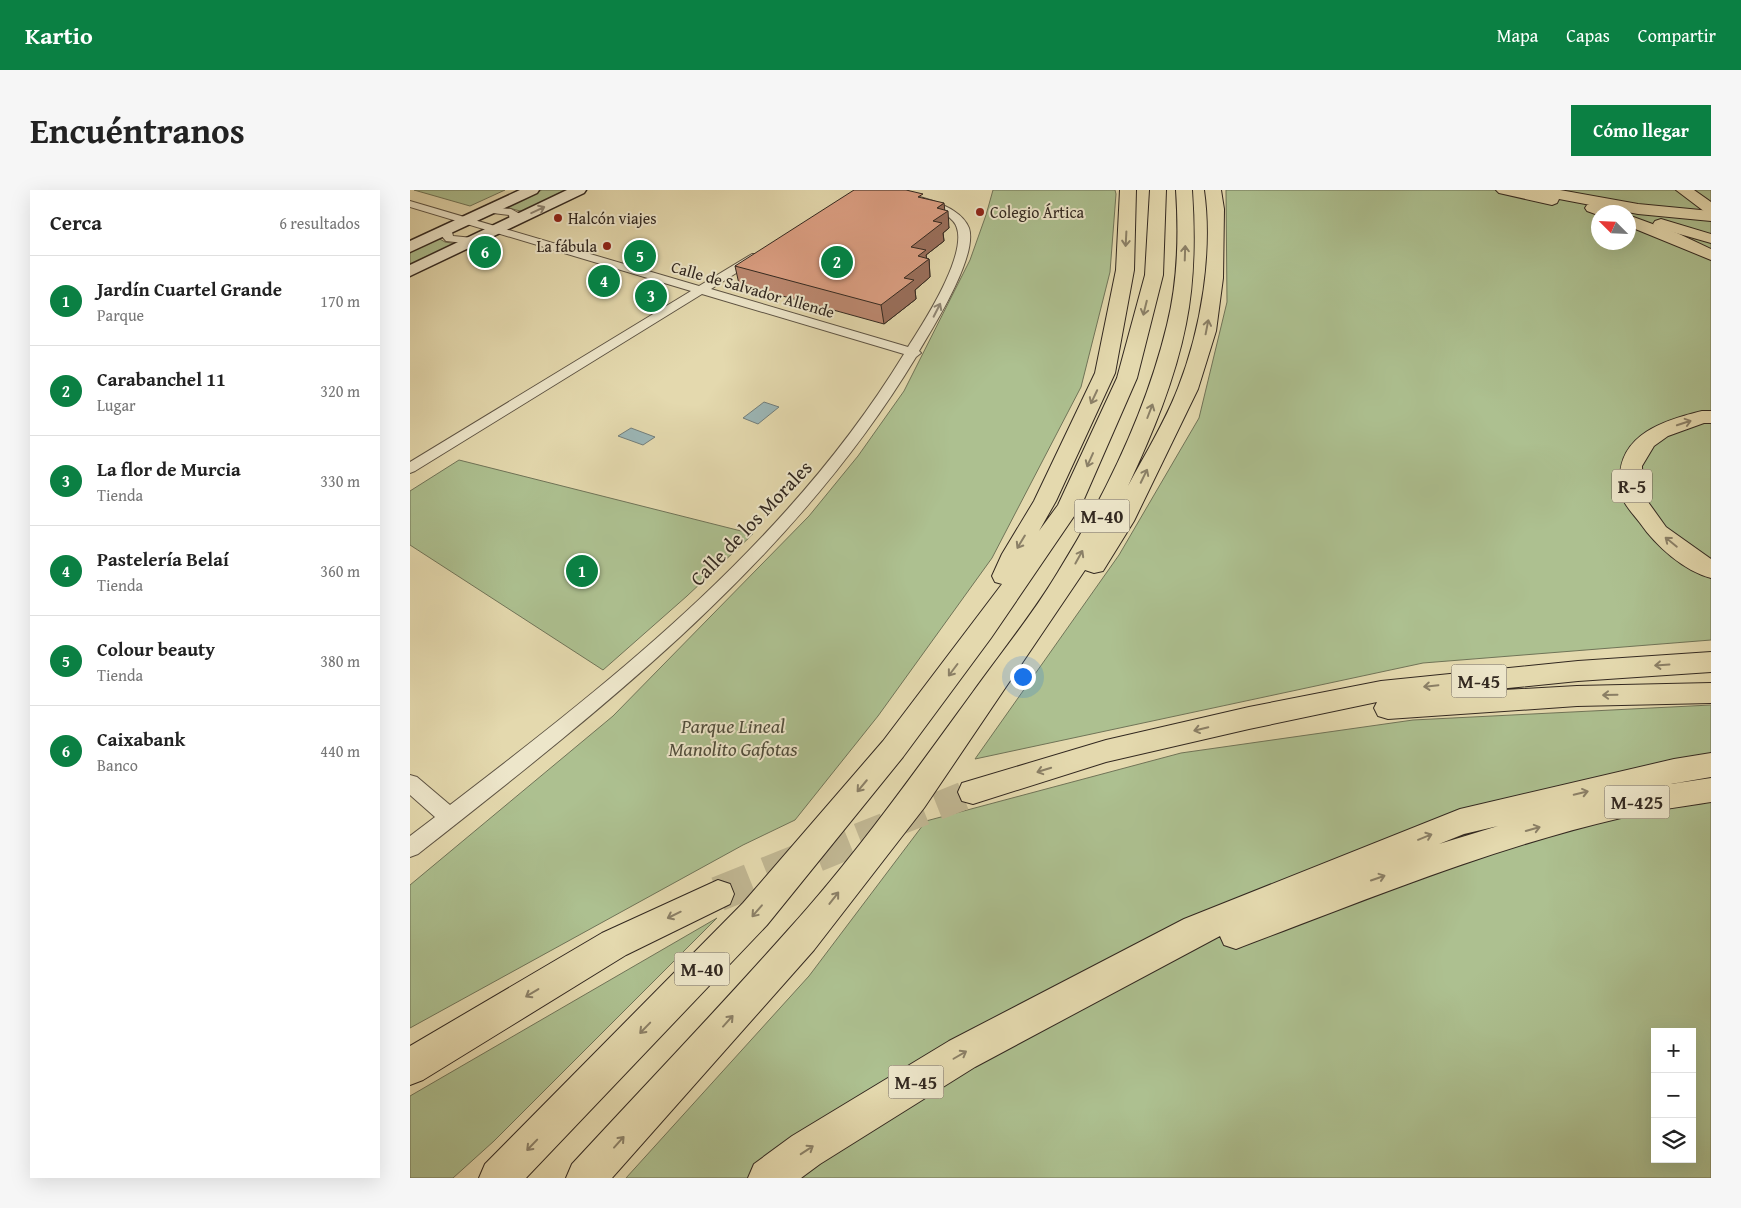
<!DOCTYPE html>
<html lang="es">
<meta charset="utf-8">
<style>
:root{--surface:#fff;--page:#f6f6f6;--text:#222;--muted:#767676;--line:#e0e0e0;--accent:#0b8043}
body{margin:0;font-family:"Gentium Book Plus",serif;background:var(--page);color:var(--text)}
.controls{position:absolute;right:15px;bottom:15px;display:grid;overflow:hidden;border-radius:0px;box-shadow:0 5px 20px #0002}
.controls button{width:45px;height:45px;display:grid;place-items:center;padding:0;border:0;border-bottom:1px solid var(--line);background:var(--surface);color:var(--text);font:25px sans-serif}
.compass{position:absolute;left:1181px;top:15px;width:45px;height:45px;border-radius:50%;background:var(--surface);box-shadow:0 5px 20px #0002;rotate:294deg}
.you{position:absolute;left:612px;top:486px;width:18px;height:18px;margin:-12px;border:4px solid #fff;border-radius:50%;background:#1a73e8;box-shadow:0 0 0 8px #1a73e833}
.badge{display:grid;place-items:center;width:32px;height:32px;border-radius:50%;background:var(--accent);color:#fff;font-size:16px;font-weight:700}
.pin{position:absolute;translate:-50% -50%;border:2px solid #fff;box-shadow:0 1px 5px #0006}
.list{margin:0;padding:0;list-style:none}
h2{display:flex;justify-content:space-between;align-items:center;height:65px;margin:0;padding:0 20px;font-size:21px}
h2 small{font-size:16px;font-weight:400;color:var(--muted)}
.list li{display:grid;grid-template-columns:32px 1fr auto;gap:15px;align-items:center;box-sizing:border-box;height:90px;padding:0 20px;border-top:1px solid var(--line)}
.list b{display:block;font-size:19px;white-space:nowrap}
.list p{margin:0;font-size:16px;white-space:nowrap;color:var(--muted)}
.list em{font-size:16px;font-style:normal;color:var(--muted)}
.icon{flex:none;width:28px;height:28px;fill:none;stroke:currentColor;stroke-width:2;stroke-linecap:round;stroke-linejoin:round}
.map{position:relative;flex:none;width:1301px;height:988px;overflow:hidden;border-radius:0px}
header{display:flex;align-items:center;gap:30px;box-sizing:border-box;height:70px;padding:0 25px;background:var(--accent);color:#fff}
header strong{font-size:24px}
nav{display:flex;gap:28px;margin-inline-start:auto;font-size:18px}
.intro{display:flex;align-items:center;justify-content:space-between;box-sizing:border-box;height:120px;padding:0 30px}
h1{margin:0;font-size:35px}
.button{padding:12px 22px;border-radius:0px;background:var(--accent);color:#fff;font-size:18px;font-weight:700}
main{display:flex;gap:30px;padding:0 30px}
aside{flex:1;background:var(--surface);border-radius:0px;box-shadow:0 5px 20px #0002}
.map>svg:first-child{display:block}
.green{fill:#adc090;stroke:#707458;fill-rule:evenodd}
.water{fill:#9cb7b7;stroke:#727e7b}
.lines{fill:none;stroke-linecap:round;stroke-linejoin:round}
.highway-tunnel-far1{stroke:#c0b692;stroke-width:28;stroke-dasharray:28 14;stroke-linecap:butt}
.highway-tunnel{stroke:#c0b692;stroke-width:35;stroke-dasharray:35 18;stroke-linecap:butt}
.street-casing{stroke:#5e5444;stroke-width:2}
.secondary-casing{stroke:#322820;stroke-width:3}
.primary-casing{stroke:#322820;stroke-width:2}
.highway-casing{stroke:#322820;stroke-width:2}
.street{fill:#ede6ca;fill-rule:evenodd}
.secondary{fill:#ede6ca;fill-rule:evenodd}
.primary{fill:#e4d9ae;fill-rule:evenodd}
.highway{fill:#e4d9ae;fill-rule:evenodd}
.wall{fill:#bd8971;stroke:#322820}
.shaded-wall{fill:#9a6f5c;stroke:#322820}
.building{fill:#dc9f83;stroke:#322820}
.oneway{stroke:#908775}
.oneway2{stroke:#8b8067}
.poi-dot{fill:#8f2418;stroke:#ede6ca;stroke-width:2}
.labels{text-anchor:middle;stroke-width:4;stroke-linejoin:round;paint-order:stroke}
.far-poi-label{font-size:16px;fill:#322820;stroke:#ede6ca;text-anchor:start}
.far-street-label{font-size:16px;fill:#322820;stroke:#ede6ca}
.shield{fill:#ede6ca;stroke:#6a6153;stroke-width:1}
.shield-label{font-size:19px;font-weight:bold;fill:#322820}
.street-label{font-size:20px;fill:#322820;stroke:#ede6ca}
.park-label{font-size:20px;font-style:italic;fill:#514e3c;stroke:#ede6ca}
</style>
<header>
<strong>Kartio</strong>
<nav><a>Mapa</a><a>Capas</a><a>Compartir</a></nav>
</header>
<div class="intro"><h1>Encuéntranos</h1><a class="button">Cómo llegar</a></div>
<main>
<aside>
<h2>Cerca<small>6 resultados</small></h2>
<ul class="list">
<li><span class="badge">1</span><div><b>Jardín Cuartel Grande</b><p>Parque</p></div><em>170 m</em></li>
<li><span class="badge">2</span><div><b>Carabanchel 11</b><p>Lugar</p></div><em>320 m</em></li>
<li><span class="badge">3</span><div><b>La flor de Murcia</b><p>Tienda</p></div><em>330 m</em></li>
<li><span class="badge">4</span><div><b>Pastelería Belaí</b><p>Tienda</p></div><em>360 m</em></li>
<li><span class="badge">5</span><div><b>Colour beauty</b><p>Tienda</p></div><em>380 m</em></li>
<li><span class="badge">6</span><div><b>Caixabank</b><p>Banco</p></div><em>440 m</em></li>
</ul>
</aside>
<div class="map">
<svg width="1301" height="988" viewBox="0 0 1301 988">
<rect width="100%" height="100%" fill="#e4d9ae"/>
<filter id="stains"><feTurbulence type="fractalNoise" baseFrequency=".004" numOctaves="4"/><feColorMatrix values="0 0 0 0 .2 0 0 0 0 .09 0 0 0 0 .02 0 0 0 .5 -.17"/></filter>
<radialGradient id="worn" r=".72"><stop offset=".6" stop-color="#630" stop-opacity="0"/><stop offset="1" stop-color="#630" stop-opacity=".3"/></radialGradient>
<path class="green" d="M 4,0 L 95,0 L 60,16 Z
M 132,0 L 159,0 L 114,22 L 95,17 Z
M 583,0 L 705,0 L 706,4 L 700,82 L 671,197 L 582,368 L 468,526 L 385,630 L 333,655 L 0,838 L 0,695 L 203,526 L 399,326 L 448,266 L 494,201 L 560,70 L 576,25 Z
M 816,0 L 1301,0 L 1301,450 L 1013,473 L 565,569 L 709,365 L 789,228 L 817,112 ZM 1188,22 L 1218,22 L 1218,52 L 1188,52 Z
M 28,48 L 35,52 L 47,54 L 0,76 L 0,62 Z
M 49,270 L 343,344 L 277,406 L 193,480 L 0,355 L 0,301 Z
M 1301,515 L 1301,988 L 216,988 L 399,786 L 516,631 L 771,563 L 1003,530 ZM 1245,842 L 1282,842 L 1282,969 L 1245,969 Z
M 307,728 L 84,951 L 43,988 L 0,988 L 0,906 Z"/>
<path class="water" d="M 354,212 L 369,217 L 348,234 L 333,228 Z
M 221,238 L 245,247 L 233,255 L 208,246 Z"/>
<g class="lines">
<path class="highway-tunnel-far1" d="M 449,647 L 563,602"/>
<path class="highway-tunnel" d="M 308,704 L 452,646"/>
<defs>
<path id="street" d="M 459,0 C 481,0 502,4 523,11 C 536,16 553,23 559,38 C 568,66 524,136 509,161 L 511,163 L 506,167 C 383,371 192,519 8,664 L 0,667 L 0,646 L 25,627 L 0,605 L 0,585 L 7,587 L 40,615 C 210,485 381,349 494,164 L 292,104 L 5,281 L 0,283 L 0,272 L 281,101 L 0,17 L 0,11 L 289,96 L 342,64 L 350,64 L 352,66 L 350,68 L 301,99 L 498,157 C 512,135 565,55 543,31 C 526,12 485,8 460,2 Z
M 79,17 L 101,19 L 110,24 L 110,31 L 105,34 L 100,31 L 99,25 L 75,22 L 74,20 Z
M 37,37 L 41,38 L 43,46 L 63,48 L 69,51 L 63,54 L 36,51 L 30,44 L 33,38 Z"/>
<path id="secondary" d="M 110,0 L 129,0 L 127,3 L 0,62 L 0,51 Z
M 157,0 L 176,0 L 174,3 L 0,86 L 0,75 Z"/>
<path id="primary" d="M 1086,0 L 1150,0 L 1228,14 L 1301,21 L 1301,31 L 1228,24 L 1149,9 L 1147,13 L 1142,15 L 1089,3 Z
M 1251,29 L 1301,44 L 1301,53 L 1245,37 L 1243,34 L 1245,31 Z"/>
<path id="highway" d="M 710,0 L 726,0 L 724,80 L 705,183 L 646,311 L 629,341 L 648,315 L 707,188 L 735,85 L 740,0 L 756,0 L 753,85 L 727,188 L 671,316 L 581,448 L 493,567 L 357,735 L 116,988 L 69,988 L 75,974 L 333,713 L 473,551 L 592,394 L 585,392 L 582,386 L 592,364 L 624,311 L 685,183 L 706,80 Z
M 766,0 L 782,0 C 785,44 785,90 776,134 C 765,190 742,245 718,296 C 735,264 755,232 768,198 C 791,140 804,62 795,0 L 811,0 L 814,19 L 813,88 L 806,141 L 788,199 L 724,331 L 693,381 L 684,383 L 675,380 L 514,618 L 404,760 L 202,988 L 156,988 L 162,974 C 234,896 308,819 378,740 C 445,666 504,583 563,502 C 591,463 623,424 648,382 C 695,306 736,222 757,135 C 768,91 769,45 766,0 Z
M 1266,0 L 1284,0 L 1301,12 L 1301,24 L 1295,22 Z
M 1183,13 L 1202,19 L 1204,22 L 1188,22 L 1188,25 L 1177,21 L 1175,18 L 1177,15 Z
M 1218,25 L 1267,43 L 1301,59 L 1301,70 L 1218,36 Z
M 1292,221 L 1301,221 L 1301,233 L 1294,233 L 1258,246 L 1244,256 L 1232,276 L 1233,305 L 1256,337 L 1301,369 L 1301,388 C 1274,381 1246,356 1230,333 C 1224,325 1214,315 1211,305 C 1209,301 1210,294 1210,290 C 1209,244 1255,230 1292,221 Z
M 1301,462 L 1301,482 L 1168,491 L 1058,502 L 1167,496 L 1301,493 L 1301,513 L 1167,516 L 978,529 L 968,526 L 964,518 L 967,512 L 839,539 L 696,572 L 563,614 L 552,611 L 548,602 L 552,593 L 696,550 L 839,517 L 971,491 L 1168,471 Z
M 1301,563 L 1301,587 L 1261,594 L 1301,588 L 1301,612 C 1271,617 1241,620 1211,628 C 1078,659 953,711 826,759 L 814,755 L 810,746 L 565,877 L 410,974 L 391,988 L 338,988 L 344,974 L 382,946 L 539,851 L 774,729 L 1050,619 L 1264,569 ZM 1088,636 L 1029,654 L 1054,644 Z
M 308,690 L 320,694 L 324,704 L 320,714 L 216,765 L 13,890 L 0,895 L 0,856 L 192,743 Z"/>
</defs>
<use href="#street" class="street-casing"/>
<use href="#secondary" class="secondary-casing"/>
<use href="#primary" class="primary-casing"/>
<use href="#highway" class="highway-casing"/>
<use href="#street" class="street"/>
<use href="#secondary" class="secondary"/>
<use href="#primary" class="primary"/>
<use href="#highway" class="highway"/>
</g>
<path class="wall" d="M 513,8 L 535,20 L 539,38 L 533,43 L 534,51 L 516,65 L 517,69 L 519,69 L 520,87 L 505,100 L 506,109 L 474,134 L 329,94 L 325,76 Z"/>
<path class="shaded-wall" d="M 534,13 L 535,22 L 538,21 L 539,38 L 533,43 L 534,51 L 516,65 L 517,70 L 519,69 L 520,87 L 505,100 L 506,109 L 474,134 L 471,115 L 494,88 L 501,57 L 527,18 Z"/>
<path class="building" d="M 444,0 L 496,0 L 513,4 L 508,7 L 534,13 L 527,18 L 538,21 L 523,31 L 532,33 L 501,57 L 516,60 L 508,66 L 519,69 L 494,88 L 504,90 L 471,115 L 325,76 Z"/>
<defs><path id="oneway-shaft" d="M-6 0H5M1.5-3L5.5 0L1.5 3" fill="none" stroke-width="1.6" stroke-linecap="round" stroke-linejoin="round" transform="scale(1.25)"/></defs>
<g class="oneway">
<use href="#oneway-shaft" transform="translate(128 20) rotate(-25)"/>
<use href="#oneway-shaft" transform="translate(527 120) rotate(-63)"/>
</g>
<g class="oneway2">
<use href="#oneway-shaft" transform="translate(716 49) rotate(93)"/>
<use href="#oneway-shaft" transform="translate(775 63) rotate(-88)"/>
<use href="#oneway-shaft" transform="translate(735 118) rotate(104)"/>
<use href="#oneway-shaft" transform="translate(797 137) rotate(-79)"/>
<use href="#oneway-shaft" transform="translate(684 207) rotate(115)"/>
<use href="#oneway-shaft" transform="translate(740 221) rotate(-69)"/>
<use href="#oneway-shaft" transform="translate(1274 233) rotate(-18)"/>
<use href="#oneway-shaft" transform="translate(680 270) rotate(114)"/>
<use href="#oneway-shaft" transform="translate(734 286) rotate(-64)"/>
<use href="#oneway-shaft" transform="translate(611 352) rotate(121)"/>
<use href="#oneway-shaft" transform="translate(1261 352) rotate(-141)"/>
<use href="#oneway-shaft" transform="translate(669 367) rotate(-61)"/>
<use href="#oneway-shaft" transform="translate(1252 475) rotate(176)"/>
<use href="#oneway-shaft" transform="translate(543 480) rotate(127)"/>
<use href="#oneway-shaft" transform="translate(1021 496) rotate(174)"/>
<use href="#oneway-shaft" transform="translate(1200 505) rotate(179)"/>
<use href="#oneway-shaft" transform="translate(791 539) rotate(167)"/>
<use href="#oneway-shaft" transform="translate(634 580) rotate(163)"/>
<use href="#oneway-shaft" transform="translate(452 596) rotate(130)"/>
<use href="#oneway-shaft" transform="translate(1171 603) rotate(-13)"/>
<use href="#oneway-shaft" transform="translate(1123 639) rotate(-16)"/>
<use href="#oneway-shaft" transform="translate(1015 647) rotate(-22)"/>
<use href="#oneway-shaft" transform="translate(968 688) rotate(-19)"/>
<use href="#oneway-shaft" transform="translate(424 708) rotate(-52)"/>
<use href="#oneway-shaft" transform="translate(347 721) rotate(131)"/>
<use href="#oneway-shaft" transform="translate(264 725) rotate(154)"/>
<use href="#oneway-shaft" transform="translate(122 803) rotate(149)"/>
<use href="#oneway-shaft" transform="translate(318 831) rotate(-48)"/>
<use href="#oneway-shaft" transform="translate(235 838) rotate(134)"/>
<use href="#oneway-shaft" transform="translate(550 865) rotate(-30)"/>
<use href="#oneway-shaft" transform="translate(209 952) rotate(-48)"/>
<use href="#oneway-shaft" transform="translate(122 955) rotate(134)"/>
<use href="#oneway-shaft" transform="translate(397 960) rotate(-33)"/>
</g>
<g class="poi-dot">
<circle cx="570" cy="22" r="5"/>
<circle cx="148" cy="28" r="5"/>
<circle cx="197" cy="56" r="5"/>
</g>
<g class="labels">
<g class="far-poi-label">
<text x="580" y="28">Colegio Ártica</text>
<text x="158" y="34">Halcón viajes</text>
<text x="187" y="62" text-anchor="end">La fábula</text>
</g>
<g class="far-street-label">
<text transform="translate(343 99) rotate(16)" y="6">Calle de Salvador Allende</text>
</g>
<g class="shield">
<rect x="1202" y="279.5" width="40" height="33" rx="4"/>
<rect x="664.5" y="309.5" width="55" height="33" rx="4"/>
<rect x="1041.5" y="474.5" width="55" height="33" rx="4"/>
<rect x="1194.5" y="595.5" width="65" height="33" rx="4"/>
<rect x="264.5" y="762.5" width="55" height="33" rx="4"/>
<rect x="478.5" y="875.5" width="55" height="33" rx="4"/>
</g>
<g class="shield-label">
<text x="1222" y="303">R-5</text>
<text x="692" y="333">M-40</text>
<text x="1069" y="498">M-45</text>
<text x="1227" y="619">M-425</text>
<text x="292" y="786">M-40</text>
<text x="506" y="899">M-45</text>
</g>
<g class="street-label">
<text transform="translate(341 333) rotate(-46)" y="7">Calle de los Morales</text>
</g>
<g class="park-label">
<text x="323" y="543">Parque Lineal<tspan x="323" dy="23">Manolito Gafotas</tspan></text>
</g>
</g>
<rect width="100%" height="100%" filter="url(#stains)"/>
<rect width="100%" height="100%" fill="url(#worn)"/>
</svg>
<div class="controls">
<button>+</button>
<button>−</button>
<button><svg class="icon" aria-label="layers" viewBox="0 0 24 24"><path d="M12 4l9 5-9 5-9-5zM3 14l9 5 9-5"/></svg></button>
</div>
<svg class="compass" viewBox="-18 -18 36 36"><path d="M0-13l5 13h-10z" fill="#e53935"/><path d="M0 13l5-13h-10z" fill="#767676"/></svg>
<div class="you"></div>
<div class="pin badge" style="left:172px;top:381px">1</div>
<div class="pin badge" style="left:427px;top:72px">2</div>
<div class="pin badge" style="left:241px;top:106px">3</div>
<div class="pin badge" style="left:194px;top:91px">4</div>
<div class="pin badge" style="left:230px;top:66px">5</div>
<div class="pin badge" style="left:75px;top:62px">6</div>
</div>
</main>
